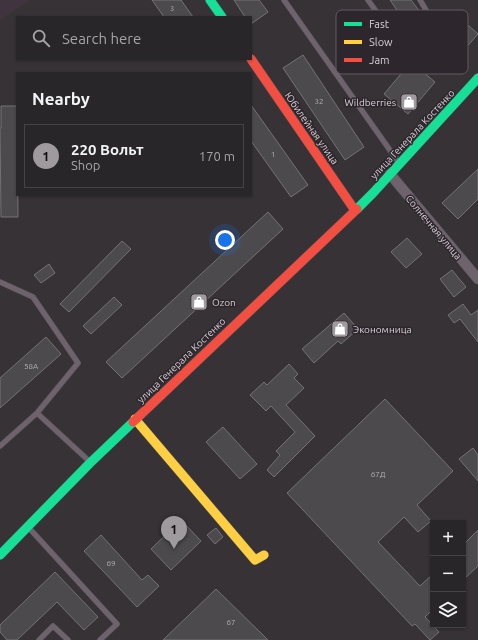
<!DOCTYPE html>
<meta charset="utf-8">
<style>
:root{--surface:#282628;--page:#343234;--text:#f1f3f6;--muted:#a5a5a8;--line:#444345;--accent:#9f9a9e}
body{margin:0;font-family:Ubuntu,sans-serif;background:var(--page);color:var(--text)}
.controls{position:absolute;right:12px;bottom:12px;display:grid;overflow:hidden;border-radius:0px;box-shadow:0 1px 3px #0004}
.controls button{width:36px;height:36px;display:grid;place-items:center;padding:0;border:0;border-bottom:1px solid var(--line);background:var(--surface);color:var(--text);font:20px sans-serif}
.you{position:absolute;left:225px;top:240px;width:14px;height:14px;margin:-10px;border:3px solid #fff;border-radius:50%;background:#1a73e8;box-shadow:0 0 0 6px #1a73e833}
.badge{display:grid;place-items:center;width:26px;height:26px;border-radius:50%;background:var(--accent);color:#111;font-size:13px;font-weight:700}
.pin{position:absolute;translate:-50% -33px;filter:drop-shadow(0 1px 2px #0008)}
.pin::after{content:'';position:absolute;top:21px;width:14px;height:12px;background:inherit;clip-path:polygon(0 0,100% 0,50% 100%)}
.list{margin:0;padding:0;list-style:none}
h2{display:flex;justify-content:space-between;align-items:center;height:52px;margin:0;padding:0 16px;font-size:17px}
h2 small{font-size:13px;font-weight:400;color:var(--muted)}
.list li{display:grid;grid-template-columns:26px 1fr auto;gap:12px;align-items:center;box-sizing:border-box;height:64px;margin:0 8px 8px;padding:0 8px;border:1px solid var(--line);border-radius:0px}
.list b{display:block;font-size:15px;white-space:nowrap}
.list p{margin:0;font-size:13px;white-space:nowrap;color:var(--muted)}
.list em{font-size:13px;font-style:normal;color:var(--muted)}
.icon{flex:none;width:22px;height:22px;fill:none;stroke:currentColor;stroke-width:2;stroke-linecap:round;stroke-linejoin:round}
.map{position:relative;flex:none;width:478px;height:640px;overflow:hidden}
.search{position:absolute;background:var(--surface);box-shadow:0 1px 3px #0004;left:16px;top:16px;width:236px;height:44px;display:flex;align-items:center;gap:10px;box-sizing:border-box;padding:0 14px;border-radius:0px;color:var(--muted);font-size:15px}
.panel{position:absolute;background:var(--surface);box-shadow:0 1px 3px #0004;left:16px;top:72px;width:236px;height:124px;border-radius:0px}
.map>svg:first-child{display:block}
.built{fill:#40353f}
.building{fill:#4d4a4d;stroke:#757275}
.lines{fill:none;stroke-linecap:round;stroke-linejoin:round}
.lane-casing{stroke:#525052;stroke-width:6}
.street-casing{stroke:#525052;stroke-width:11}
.fast-casing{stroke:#525052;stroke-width:10}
.slow-casing{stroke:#525052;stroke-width:10}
.jam-casing{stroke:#525052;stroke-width:10}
.lane{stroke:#6e636c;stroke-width:5}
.street{stroke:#6e636c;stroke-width:10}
.fast{stroke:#16e098;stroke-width:9}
.slow{stroke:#ffcf43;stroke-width:9}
.jam{stroke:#f24e42;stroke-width:9}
.labels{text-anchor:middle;stroke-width:3;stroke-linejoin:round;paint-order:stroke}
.number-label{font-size:8px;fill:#b4b0b4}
.poi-label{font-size:10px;fill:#d7d2d6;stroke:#2e262d;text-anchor:start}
.street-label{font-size:10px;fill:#d7d2d6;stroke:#2e262d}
.key{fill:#2e262d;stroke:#615a60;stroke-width:1}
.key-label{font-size:11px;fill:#d7d2d6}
</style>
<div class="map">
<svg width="478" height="640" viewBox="0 0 478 640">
<rect width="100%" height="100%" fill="#363236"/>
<path class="built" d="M 0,0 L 30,0 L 0,20 Z"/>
<path class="building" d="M 152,0 L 181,0 L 193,17 L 164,17 Z
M 234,0 L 259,0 L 268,12 L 251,24 L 251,17 L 245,17 Z
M 390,0 L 411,0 L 420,12 L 405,22 Z
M 458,16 L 478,34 L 450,66 L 430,48 Z
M 303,55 L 364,147 L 345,160 L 283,68 Z
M 411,62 L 435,82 L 408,114 L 384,94 Z
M 251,105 L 308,185 L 291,197 L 251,141 Z
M 1,106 L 17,106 L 18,217 L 1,217 L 0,128 L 1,128 Z
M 478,169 L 478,199 L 458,219 L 442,203 Z
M 268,212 L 283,229 L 122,378 L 106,362 Z
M 407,238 L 422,254 L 406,268 L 391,252 Z
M 122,241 L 131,249 L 69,312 L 60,304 Z
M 49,264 L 55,273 L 41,283 L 34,275 Z
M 452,270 L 466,287 L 454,297 L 440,279 Z
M 114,297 L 122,305 L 91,334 L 83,326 Z
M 463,304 L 471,315 L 478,310 L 478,342 L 460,319 L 454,323 L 448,315 Z
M 344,313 L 358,329 L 341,344 L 338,341 L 314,363 L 302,349 Z
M 46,337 L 61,354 L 0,408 L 0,378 Z
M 289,364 L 298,374 L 294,378 L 304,388 L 286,405 L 315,436 L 274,477 L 267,470 L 280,455 L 276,451 L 295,432 L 271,406 L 266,411 L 250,395 L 264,382 L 267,385 Z
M 385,399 L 453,471 L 417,505 L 431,521 L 418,532 L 404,517 L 378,542 L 420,586 L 433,574 L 433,609 L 425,617 L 439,632 L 430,640 L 415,624 L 412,626 L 287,493 Z
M 223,427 L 257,464 L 240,479 L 206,442 Z
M 473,448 L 478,455 L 478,481 L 459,459 Z
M 181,520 L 201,541 L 171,570 L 151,549 Z
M 216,528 L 223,537 L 215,544 L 207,535 Z
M 478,530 L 478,566 L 463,580 L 463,545 Z
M 101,535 L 142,580 L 148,575 L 159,586 L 137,607 L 84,551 Z
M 55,572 L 98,617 L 84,630 L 57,602 L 17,640 L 7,640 L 0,632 L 0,625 Z
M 216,589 L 268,640 L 163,640 Z"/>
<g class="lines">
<defs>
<path id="lane" d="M 284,0 L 399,163
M 368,0 L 395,38 L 429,15 L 420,0
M 0,282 L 33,297 L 78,363 L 37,413 L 0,446
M 37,413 L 89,461
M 29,528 L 117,624 L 100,640
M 39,640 L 53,626 L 68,640"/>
<path id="street" d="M 390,174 L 478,279"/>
<path id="fast" d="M 210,0 L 222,17
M 357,209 L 373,193 L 478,78
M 0,555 L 90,463 L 133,422"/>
<path id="slow" d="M 135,419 L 255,560 L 264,555"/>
<path id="jam" d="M 251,59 L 354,209
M 133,422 L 357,209"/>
</defs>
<use href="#lane" class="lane-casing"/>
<use href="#street" class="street-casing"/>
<use href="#fast" class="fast-casing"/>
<use href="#slow" class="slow-casing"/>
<use href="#jam" class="jam-casing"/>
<use href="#lane" class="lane"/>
<use href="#street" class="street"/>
<use href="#fast" class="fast"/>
<use href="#slow" class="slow"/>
<use href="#jam" class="jam"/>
</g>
<defs>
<symbol id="shop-square" viewBox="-11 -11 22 22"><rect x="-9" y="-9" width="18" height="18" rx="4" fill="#9f9a9e" stroke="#2e262d"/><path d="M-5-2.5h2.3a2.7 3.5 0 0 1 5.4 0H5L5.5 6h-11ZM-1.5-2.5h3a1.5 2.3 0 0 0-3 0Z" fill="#fff"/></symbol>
</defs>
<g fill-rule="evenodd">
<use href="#shop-square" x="399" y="92" width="20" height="20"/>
<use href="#shop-square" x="189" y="292" width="20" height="20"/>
<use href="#shop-square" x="330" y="319" width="20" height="20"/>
</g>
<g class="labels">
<g class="number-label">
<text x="172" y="11">3</text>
<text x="319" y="104">32</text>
<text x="273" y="157">1</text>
<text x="31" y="369">58А</text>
<text x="378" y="477">67Д</text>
<text x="111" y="566">69</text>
<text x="231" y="625">67</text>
</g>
<g class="poi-label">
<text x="396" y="106" text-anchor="end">Wildberries</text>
<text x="212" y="306">Ozon</text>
<text x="353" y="333">Экономница</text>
</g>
<g class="street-label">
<text transform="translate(312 128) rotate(55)" y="4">Юбилейная улица</text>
<text transform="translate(412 134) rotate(-47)" y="4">улица Генерала Костенко</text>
<text transform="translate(434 227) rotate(50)" y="4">Солнечная улица</text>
<text transform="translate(181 360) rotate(-44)" y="4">улица Генерала Костенко</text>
</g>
</g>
<rect x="336" y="10" width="132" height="64" rx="6" class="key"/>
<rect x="344" y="22" width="18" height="4" fill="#16e098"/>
<rect x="344" y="40" width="18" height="4" fill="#ffcf43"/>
<rect x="344" y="58" width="18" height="4" fill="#f24e42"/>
<g class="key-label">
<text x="369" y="28">Fast</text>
<text x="369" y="46">Slow</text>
<text x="369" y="64">Jam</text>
</g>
</svg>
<div class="controls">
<button>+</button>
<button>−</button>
<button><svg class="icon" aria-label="layers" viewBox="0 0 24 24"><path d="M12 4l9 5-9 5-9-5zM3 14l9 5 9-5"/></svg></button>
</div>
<div class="you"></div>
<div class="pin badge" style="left:174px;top:549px">1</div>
<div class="search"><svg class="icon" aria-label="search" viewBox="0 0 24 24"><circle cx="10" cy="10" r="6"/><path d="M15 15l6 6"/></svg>Search here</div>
<section class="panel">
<h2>Nearby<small></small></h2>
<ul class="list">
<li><span class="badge">1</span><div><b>220 Вольт</b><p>Shop</p></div><em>170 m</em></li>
</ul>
</section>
</div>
